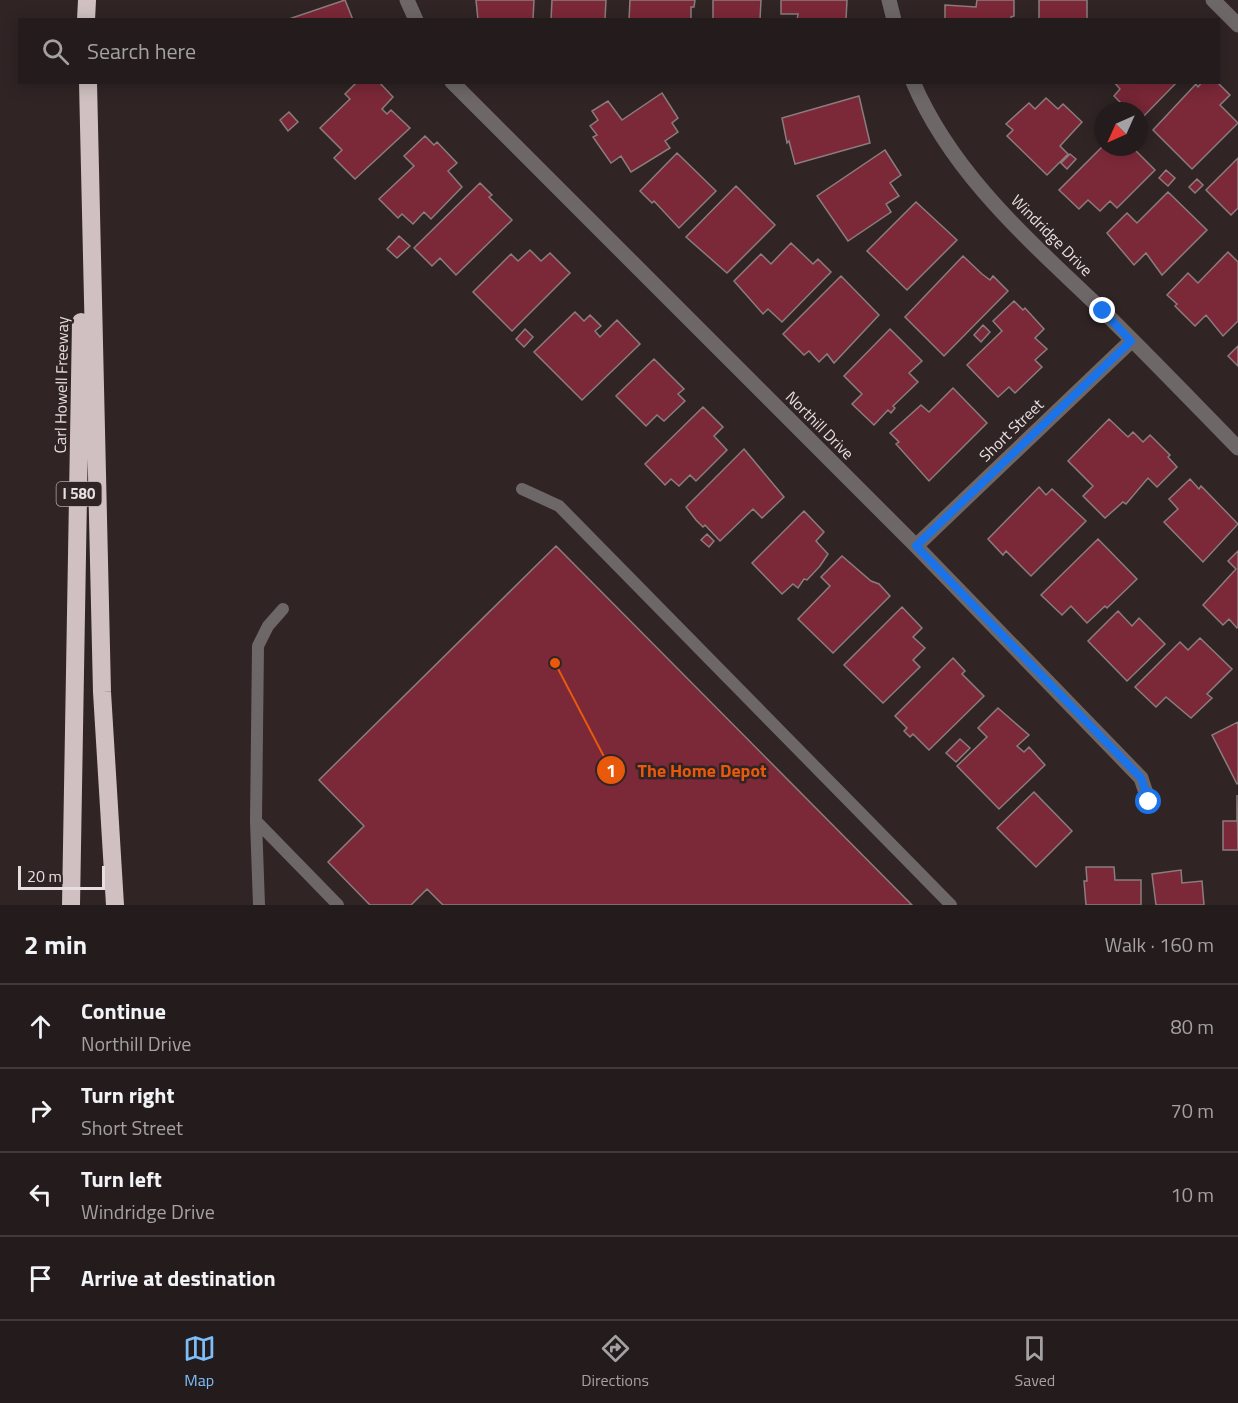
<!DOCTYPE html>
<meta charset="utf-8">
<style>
:root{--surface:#241b1c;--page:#302829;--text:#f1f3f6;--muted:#a3a1a3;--line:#41393b;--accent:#7cbef9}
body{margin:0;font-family:"Titillium Web",sans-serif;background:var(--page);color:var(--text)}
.compass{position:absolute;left:1094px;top:102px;width:54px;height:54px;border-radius:50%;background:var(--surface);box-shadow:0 3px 15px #0003;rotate:225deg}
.scale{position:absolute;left:18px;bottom:15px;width:87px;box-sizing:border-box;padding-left:6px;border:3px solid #e7dfdf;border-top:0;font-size:16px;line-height:21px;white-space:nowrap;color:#e7dfdf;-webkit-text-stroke:4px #302425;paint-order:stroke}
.stop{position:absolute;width:18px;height:18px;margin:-14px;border:4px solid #1a73e8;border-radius:50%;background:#fff}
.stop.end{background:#1a73e8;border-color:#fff;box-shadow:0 2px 6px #0008}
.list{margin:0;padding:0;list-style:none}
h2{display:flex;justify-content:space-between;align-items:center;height:78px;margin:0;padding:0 24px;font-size:26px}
h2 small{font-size:20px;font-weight:400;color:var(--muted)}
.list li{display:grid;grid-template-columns:39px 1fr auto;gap:18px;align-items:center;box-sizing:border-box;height:84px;padding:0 24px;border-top:2px solid var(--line)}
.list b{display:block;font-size:22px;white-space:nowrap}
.list p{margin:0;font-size:20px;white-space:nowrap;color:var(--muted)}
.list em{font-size:20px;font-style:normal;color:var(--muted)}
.icon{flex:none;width:33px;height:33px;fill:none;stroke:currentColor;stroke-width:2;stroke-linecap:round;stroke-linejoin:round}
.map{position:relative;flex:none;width:1238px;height:905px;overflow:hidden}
.search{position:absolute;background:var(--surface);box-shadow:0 3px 15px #0003;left:18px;right:18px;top:18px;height:66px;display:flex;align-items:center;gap:15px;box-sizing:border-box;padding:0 21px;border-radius:0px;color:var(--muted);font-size:22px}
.sheet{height:414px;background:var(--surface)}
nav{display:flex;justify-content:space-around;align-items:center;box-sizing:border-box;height:84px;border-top:2px solid var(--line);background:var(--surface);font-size:16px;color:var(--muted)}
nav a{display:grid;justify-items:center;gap:3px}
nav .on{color:var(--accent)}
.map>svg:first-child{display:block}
.building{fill:#7b2838;stroke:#8b7c7d;stroke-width:1.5}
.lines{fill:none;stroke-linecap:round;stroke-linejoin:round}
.lane{stroke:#6d6767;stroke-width:12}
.street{stroke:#6d6767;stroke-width:15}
.highway{stroke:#d0c0c1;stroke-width:18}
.route{stroke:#1a73e8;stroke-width:8}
.labels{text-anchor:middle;stroke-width:5;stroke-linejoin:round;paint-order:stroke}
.shield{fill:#302425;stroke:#b0a7a7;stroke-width:1.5}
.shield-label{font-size:15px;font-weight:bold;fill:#e7dfdf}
.street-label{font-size:16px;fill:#e7dfdf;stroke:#302425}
.leader{fill:none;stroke:#e8590c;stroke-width:2}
.callout-dot{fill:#e8590c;stroke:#302425;stroke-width:2}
.mark-label{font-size:18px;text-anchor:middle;font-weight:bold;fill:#fff}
.callout-label{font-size:18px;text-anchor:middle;font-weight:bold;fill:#e8590c;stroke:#302425;stroke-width:5;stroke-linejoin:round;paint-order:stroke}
</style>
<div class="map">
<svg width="1238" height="905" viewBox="0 0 1238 905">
<rect width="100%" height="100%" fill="#302425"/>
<path class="building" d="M 345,0 L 353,20 L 286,20 Z
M 476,0 L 534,0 L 533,20 L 478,20 Z
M 552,0 L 606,0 L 605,20 L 551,20 Z
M 630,0 L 695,0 L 694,7 L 691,7 L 691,20 L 629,20 Z
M 713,0 L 761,0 L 760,20 L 713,20 Z
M 781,0 L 847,0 L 846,20 L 797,20 L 798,14 L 781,14 Z
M 977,0 L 1014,0 L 1014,16 L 1011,17 L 1011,20 L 945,20 L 945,5 L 976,7 Z
M 1039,0 L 1087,0 L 1087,20 L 1039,20 Z
M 357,82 L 379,82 L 393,97 L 382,109 L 387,114 L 391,110 L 410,128 L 355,179 L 334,158 L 342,150 L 320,128 L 350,99 L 345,94 Z
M 1114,82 L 1177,82 L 1139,121 L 1139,111 L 1129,111 L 1114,96 L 1120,89 Z
M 1202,82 L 1217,82 L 1230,95 L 1220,105 L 1238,123 L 1192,169 L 1153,130 L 1196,84 L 1198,87 Z
M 662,93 L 678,118 L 672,123 L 678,132 L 665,141 L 670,148 L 631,172 L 621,156 L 611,163 L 593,137 L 597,135 L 590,126 L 598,120 L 592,111 L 608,101 L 622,120 Z
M 859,96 L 870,143 L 795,164 L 789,141 L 787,143 L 782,118 Z
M 1046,98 L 1058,109 L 1063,104 L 1082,122 L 1060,146 L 1068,154 L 1047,175 L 1007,136 L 1013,130 L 1006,124 L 1029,103 L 1035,109 Z
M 289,112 L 298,122 L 288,131 L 280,120 Z
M 425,136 L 434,145 L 437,142 L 457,163 L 448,171 L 462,187 L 431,219 L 424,212 L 413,224 L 402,214 L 398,218 L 379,199 L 414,166 L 404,156 Z
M 1103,146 L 1132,147 L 1155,170 L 1117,208 L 1110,201 L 1100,211 L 1088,200 L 1079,209 L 1059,190 Z
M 885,150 L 901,175 L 890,183 L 899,196 L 886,204 L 891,212 L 848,241 L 817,196 Z
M 677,153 L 716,191 L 679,228 L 654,201 L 652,203 L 640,191 Z
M 1070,154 L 1076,159 L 1067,169 L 1061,163 Z
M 1238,158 L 1238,208 L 1231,215 L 1206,190 Z
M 1166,170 L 1175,178 L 1168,186 L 1159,178 Z
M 1197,179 L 1203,185 L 1195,193 L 1189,187 Z
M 480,183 L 492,195 L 489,197 L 512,220 L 456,275 L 440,258 L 432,266 L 414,248 Z
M 736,186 L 775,225 L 727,273 L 686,237 Z
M 1168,192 L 1207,230 L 1162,275 L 1146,253 L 1134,265 L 1107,233 L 1127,213 L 1137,223 Z
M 916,202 L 957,240 L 907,290 L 867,251 Z
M 399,236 L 410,246 L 397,258 L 387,249 Z
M 791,243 L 813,264 L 818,259 L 831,272 L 782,322 L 768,309 L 763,314 L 734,281 L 761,254 L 771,264 Z
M 530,250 L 541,261 L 550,253 L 570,273 L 512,331 L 473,292 L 511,254 L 518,261 Z
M 1228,252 L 1238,262 L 1238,321 L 1223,336 L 1206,315 L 1195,326 L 1175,306 L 1177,304 L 1167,295 L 1188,273 L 1198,283 Z
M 963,256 L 982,274 L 990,280 L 993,276 L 1008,291 L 944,356 L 905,317 Z
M 841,276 L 879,315 L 834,363 L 827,354 L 819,362 L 809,351 L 804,355 L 783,334 Z
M 1014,301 L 1023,310 L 1025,308 L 1044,329 L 1035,338 L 1047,349 L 1035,360 L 1042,367 L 1015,393 L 1009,387 L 998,397 L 967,365 L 1002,331 L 993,321 Z
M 575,312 L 584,321 L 590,315 L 601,326 L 595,331 L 600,337 L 617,320 L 640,344 L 582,400 L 534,352 Z
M 983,325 L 990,332 L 981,342 L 974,335 Z
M 525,329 L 533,337 L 524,347 L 516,339 Z
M 890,329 L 922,361 L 909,373 L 918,382 L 893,406 L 895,408 L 891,413 L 888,410 L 874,425 L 852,404 L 862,394 L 844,376 Z
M 1238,346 L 1238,366 L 1228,356 Z
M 654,359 L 684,389 L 678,394 L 685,401 L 664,421 L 657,415 L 646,426 L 616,396 Z
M 953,388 L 987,423 L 929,481 L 896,444 L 899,442 L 890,433 L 921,405 L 929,412 Z
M 703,407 L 723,427 L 714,436 L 727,450 L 696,481 L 690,475 L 679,486 L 671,479 L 665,485 L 645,464 Z
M 1109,419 L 1128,437 L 1133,432 L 1143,442 L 1150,435 L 1170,455 L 1168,457 L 1177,467 L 1157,487 L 1148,478 L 1126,504 L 1123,502 L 1105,518 L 1083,496 L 1093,486 L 1068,461 Z
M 744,449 L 784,497 L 762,518 L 753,509 L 720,541 L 705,525 L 703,527 L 696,520 L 686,507 Z
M 1190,479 L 1199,489 L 1201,486 L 1238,524 L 1203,562 L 1164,522 L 1178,509 L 1169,499 Z
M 1039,487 L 1046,495 L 1052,489 L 1086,521 L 1031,576 L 1006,551 L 1003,555 L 988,539 Z
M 804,511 L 824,532 L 816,541 L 828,554 L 820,566 L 807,580 L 804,579 L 798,588 L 793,584 L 782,594 L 752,563 Z
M 707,534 L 714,541 L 709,547 L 701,540 Z
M 1098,539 L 1137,579 L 1107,608 L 1105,606 L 1087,623 L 1071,606 L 1062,615 L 1041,595 Z
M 556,546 L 912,905 L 443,905 L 427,889 L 411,905 L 370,905 L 328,862 L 364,826 L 319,780 Z
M 1238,551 L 1238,627 L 1237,628 L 1229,619 L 1223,625 L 1203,605 L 1236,569 L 1228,561 Z
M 842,556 L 871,581 L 879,584 L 890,596 L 833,653 L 798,619 L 830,586 L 821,577 Z
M 902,607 L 922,628 L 913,637 L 925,648 L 913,660 L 920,667 L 883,703 L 844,665 Z
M 1118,611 L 1132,626 L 1139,618 L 1165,644 L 1127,681 L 1088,641 Z
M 1200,638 L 1232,669 L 1207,694 L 1212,698 L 1191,718 L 1166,697 L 1156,707 L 1135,687 L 1180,642 L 1188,650 Z
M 953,658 L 965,671 L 962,674 L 984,696 L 929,750 L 913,734 L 910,737 L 904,731 L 907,728 L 895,716 Z
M 998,708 L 1029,735 L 1017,746 L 1024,752 L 1029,747 L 1045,765 L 999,809 L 957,766 L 987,737 L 978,728 Z
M 1238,722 L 1238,783 L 1237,784 L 1212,735 Z
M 960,739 L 970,748 L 956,762 L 946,753 Z
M 1034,792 L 1072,831 L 1036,867 L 997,828 Z
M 1237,795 L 1238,850 L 1223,850 L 1223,821 L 1237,821 Z
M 1086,867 L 1114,867 L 1115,880 L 1141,880 L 1141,905 L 1086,905 L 1084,881 L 1087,881 Z
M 1181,870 L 1182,883 L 1202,881 L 1204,905 L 1156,905 L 1152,874 Z"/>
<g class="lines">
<path class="lane" d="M 522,489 L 559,506 L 951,905
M 256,821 L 338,905
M 259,905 L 256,821 L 258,646 L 268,626 L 283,609"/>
<path class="street" d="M 407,0 L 416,20
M 889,0 L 894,20
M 1213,0 L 1238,25
M 452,82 L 916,546 L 1141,778 L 1149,802
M 913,82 C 953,175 1029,240 1100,308 C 1147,354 1192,401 1238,448
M 916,546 L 1131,341"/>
<path class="highway" d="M 86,20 L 87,0
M 88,82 L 102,692 L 115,905
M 71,905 L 81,322"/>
</g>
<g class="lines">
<path class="route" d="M 1103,311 L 1131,341 L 916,546 L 1141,778 L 1149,802"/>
</g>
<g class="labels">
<rect class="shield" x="56.5" y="482" width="45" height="24" rx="4.5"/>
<g class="shield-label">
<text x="79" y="499">I 580</text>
</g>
<g class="street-label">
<text transform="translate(1052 235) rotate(45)" y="6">Windridge Drive</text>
<text transform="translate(61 385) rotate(-89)" y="6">Carl Howell Freeway</text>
<text transform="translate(820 425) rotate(45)" y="6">Northill Drive</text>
<text transform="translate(1011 430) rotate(-44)" y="6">Short Street</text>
</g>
</g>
<path class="leader" d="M555 663L611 770"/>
<g class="callout-dot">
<circle cx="555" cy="663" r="6"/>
<circle cx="611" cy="770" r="15"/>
</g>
<g class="mark-label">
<text x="611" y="777">1</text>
</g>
<g class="callout-label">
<text x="702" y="777">The Home Depot</text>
</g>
</svg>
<svg class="compass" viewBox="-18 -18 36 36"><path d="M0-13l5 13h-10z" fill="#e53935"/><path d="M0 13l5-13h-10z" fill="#a3a1a3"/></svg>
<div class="scale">20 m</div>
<div class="stop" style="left:1149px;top:802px"></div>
<div class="stop end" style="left:1103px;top:311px"></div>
<div class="search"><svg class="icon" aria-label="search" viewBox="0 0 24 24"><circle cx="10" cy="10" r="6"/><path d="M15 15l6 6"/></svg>Search here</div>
</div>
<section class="sheet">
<h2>2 min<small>Walk · 160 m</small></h2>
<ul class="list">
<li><svg class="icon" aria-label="ahead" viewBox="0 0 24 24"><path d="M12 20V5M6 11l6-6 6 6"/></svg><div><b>Continue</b><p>Northill Drive</p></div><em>80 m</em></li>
<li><svg class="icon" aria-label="right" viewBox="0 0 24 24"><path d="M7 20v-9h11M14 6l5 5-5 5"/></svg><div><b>Turn right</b><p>Short Street</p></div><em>70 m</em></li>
<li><svg class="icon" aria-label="left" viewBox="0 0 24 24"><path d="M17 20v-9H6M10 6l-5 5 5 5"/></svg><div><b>Turn left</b><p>Windridge Drive</p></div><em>10 m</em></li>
<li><svg class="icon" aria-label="arrive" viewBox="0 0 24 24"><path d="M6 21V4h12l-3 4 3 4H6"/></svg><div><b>Arrive at destination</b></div></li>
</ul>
</section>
<nav>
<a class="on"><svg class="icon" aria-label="map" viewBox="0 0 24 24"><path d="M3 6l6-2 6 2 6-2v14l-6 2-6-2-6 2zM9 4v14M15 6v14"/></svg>Map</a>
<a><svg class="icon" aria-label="directions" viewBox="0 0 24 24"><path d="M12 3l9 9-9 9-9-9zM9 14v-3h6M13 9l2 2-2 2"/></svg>Directions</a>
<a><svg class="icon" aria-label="saved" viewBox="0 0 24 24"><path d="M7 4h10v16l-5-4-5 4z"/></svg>Saved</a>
</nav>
